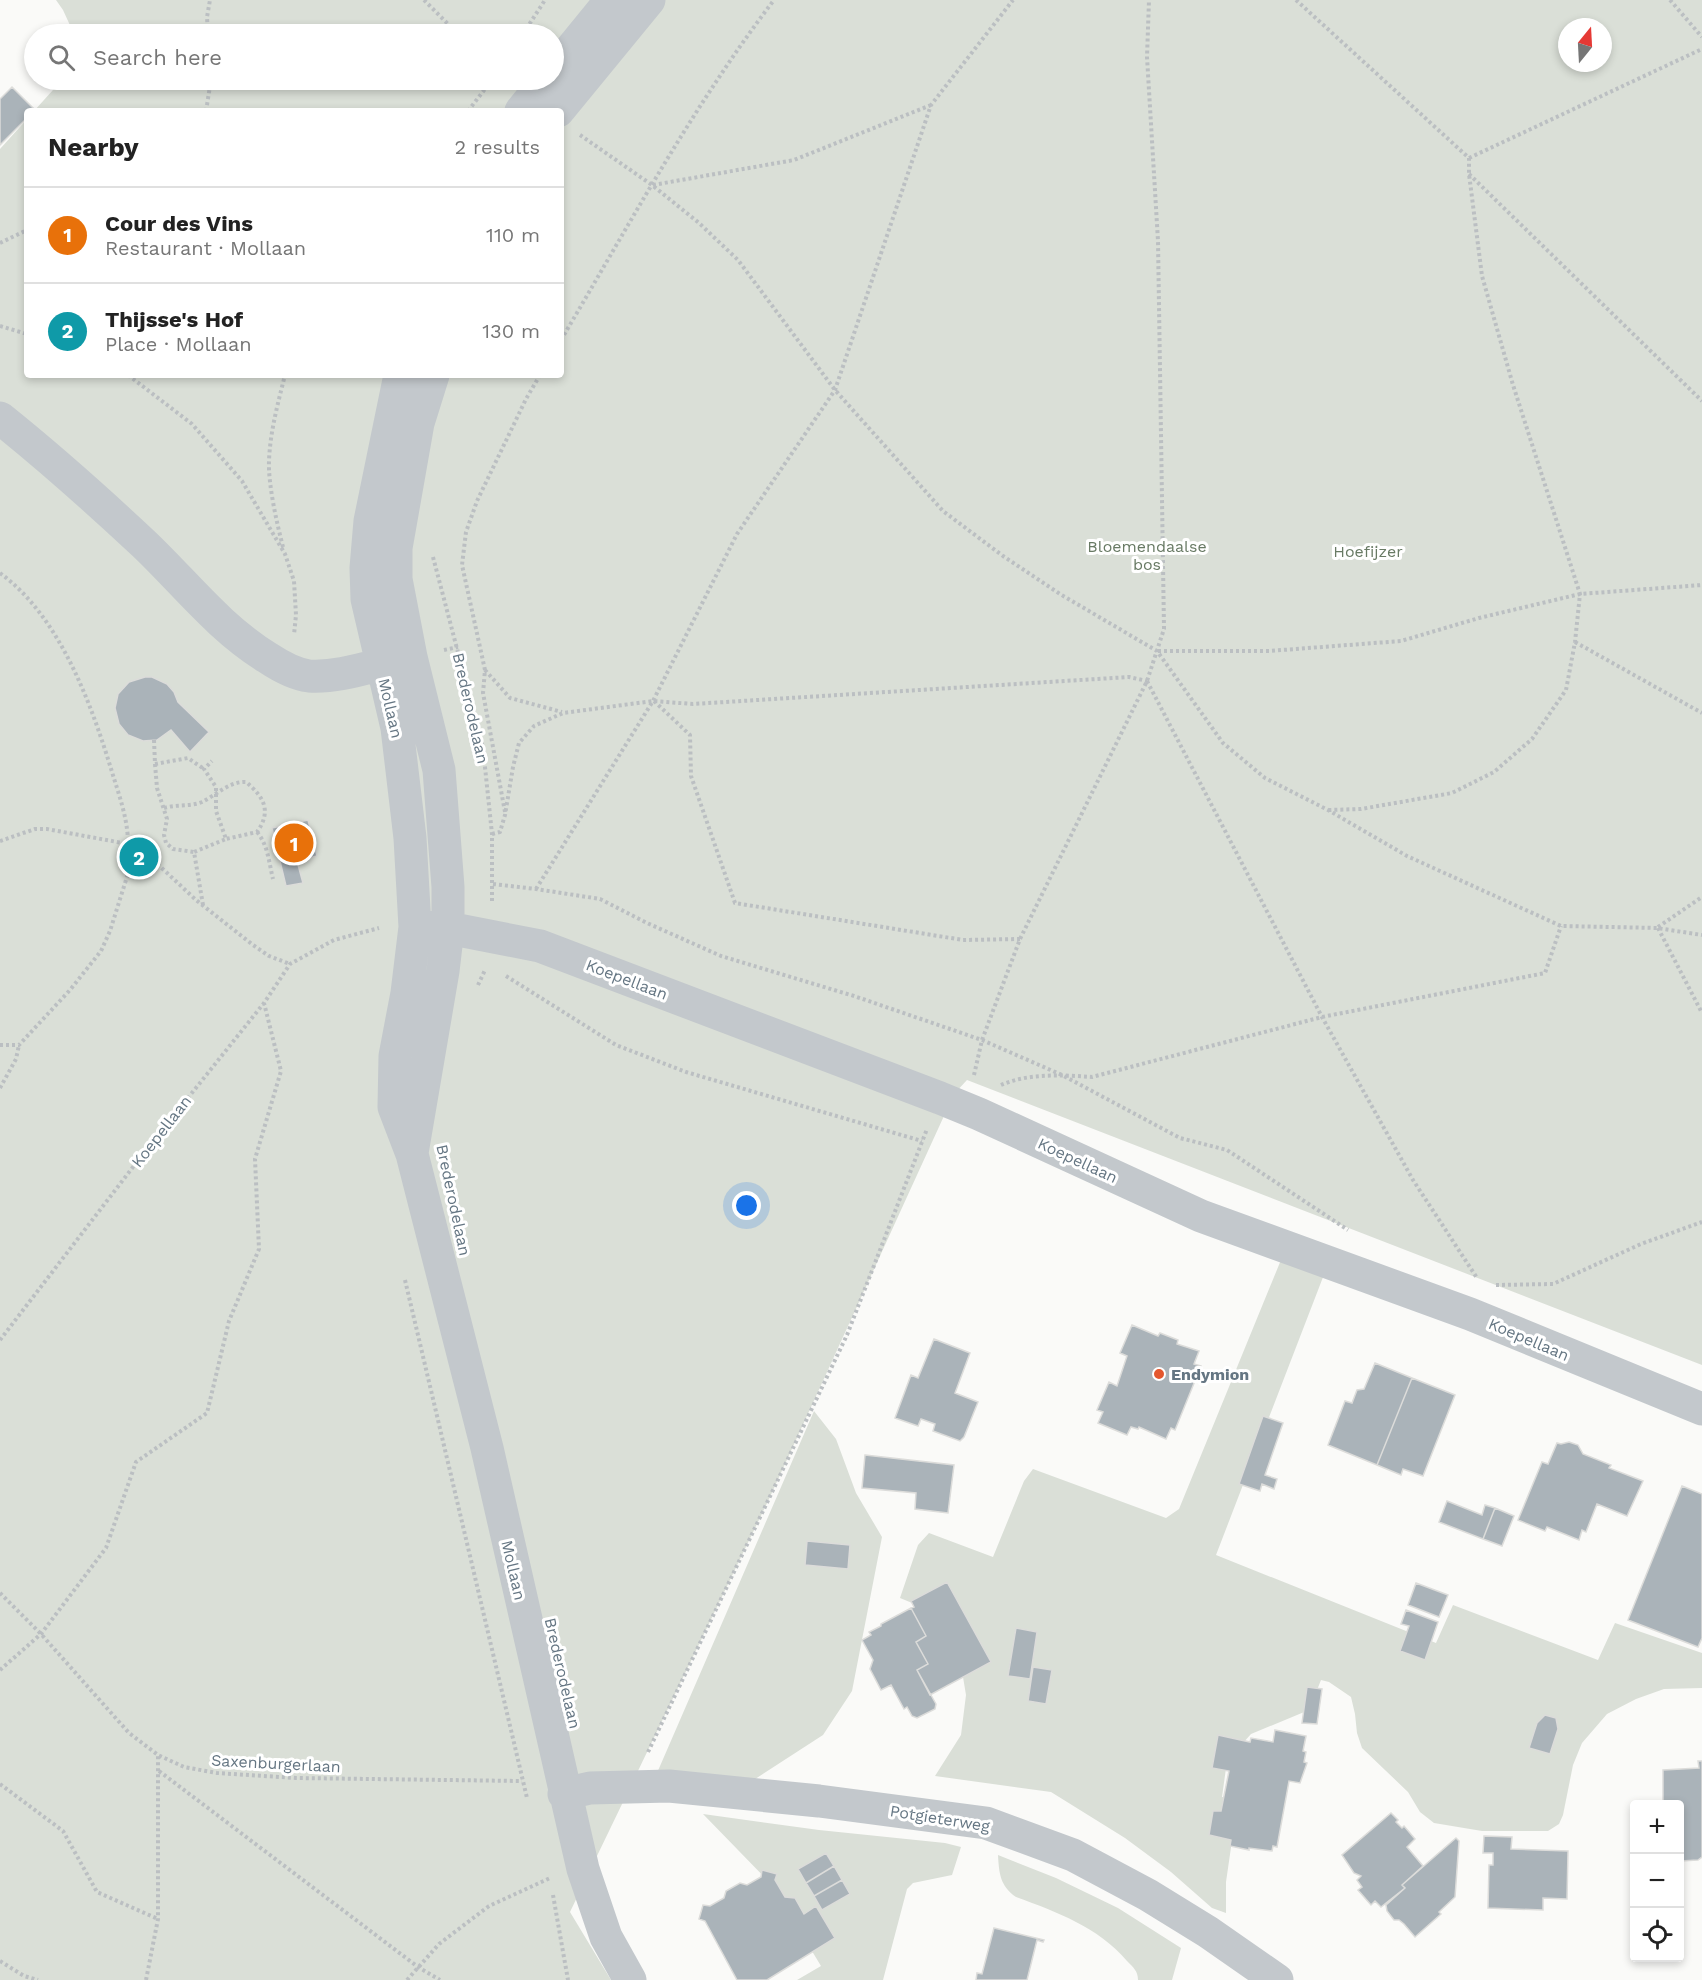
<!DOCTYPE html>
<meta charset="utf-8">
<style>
:root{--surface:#fff;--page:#f2f2f2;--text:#222;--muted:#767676;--line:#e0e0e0;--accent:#e4572e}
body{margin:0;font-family:"Work Sans",sans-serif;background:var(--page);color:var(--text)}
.controls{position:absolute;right:18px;bottom:18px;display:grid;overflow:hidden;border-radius:6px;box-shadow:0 3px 9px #0003}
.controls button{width:54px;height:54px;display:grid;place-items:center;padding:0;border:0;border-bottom:2px solid var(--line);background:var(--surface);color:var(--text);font:30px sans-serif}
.compass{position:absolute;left:1558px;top:18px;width:54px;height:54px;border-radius:50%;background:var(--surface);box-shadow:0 3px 9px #0003;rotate:18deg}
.you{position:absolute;left:747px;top:1206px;width:21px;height:21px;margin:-15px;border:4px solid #fff;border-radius:50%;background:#1a73e8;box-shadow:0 0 0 9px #1a73e833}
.badge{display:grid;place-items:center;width:39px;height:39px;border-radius:50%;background:var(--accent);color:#fff;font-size:20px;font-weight:700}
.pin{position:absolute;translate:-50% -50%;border:3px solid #fff;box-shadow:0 2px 6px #0006}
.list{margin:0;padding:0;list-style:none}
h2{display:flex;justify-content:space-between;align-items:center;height:78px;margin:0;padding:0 24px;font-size:26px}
h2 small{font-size:20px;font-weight:400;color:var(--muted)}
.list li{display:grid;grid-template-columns:39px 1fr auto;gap:18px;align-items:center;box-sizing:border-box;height:96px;padding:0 24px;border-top:2px solid var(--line)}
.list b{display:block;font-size:22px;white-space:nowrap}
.list p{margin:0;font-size:20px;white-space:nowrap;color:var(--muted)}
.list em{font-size:20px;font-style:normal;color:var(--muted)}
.icon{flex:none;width:33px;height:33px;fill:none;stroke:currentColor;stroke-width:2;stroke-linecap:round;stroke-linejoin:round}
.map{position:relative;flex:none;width:1702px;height:1980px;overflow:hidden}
.search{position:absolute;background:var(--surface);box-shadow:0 3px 9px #0003;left:24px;top:24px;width:540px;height:66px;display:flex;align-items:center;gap:15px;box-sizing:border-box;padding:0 21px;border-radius:33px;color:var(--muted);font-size:22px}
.panel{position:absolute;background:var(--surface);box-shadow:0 3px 9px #0003;left:24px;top:108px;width:540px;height:270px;border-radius:6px}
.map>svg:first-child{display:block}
.green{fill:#dadfd7;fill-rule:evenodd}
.building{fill:#aab3b9;stroke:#dcdcda;stroke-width:1.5}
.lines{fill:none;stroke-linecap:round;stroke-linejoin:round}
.path{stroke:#bbbfc2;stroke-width:4;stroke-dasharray:3 3;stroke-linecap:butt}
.minor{stroke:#c3c8cc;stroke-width:33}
.poi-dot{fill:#e4572e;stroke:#fff;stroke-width:2}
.labels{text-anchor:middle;stroke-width:6;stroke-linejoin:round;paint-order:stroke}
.park-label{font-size:16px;fill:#687a64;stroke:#fff}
.street-label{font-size:16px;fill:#657683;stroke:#fff}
.poi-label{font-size:16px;font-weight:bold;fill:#657683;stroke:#fff;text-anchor:start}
</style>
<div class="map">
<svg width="1702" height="1980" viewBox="0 0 1702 1980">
<rect width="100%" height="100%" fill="#fafaf8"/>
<path class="green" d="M 56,0 L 1702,0 L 1702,1365 L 967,1080 L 954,1094 L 769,1499 L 570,1912 L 611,1980 L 0,1980 L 0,149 L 27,119 L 27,375 L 561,375 L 561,111 L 34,111 L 62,80 L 554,80 L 554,34 L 74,34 L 63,10 ZM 1567,27 L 1603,27 L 1603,63 L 1567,63 Z
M 1283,1255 L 1325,1272 L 1216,1555 L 1436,1643 L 1453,1605 L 1598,1660 L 1615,1623 L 1702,1653 L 1702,1688 L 1664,1689 L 1636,1699 L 1607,1714 L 1582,1743 L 1573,1765 L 1563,1815 L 1559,1824 L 1548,1831 L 1482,1831 L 1434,1823 L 1420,1812 L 1408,1792 L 1362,1748 L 1357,1733 L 1355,1714 L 1351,1697 L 1329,1682 L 1321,1680 L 1309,1710 L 1251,1734 L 1227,1761 L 1222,1797 L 1238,1799 L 1226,1882 L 1226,1913 L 1212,1908 L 1171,1872 L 1125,1838 L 1051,1792 L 935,1776 L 961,1735 L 966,1695 L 958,1647 L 939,1614 L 900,1598 L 918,1545 L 929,1533 L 993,1557 L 1024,1481 L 1033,1469 L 1166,1518 L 1179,1509 Z
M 814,1411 L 836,1439 L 856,1493 L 882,1537 L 852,1691 L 823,1735 L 749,1783 L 657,1773 Z
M 703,1814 L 819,1830 L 945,1843 L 961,1847 L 952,1875 L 913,1883 L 907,1889 L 883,1980 L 797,1980 L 821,1966 L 772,1885 Z
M 998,1855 L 1056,1878 L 1118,1908 L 1181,1948 L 1172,1980 L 1138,1980 C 1138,1971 1133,1967 1127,1961 C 1098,1927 1057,1912 1016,1897 C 1000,1886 999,1873 998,1855 Z"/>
<path class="building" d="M 12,87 L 35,110 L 27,111 L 27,118 L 0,145 L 0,99 Z
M 145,677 L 152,677 L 167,684 L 174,692 L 178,702 L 209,732 L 190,752 L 171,730 L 157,740 L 143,741 L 128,735 L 119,724 L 115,708 L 118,694 L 129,682 Z
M 308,820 L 317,856 L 297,861 L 303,883 L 286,886 L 272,828 Z
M 1132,1325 L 1158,1336 L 1160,1333 L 1178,1340 L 1177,1344 L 1199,1351 L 1194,1364 L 1201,1366 L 1175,1430 L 1171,1428 L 1166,1439 L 1139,1427 L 1138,1429 L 1131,1427 L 1127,1435 L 1098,1423 L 1103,1412 L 1097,1410 L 1109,1382 L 1117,1386 L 1127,1356 L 1120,1353 Z
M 934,1339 L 970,1353 L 955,1393 L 978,1402 L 964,1437 L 960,1441 L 933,1431 L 935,1424 L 921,1419 L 918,1426 L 895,1418 L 911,1375 L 918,1378 Z
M 1375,1363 L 1412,1378 L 1377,1465 L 1328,1445 L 1345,1401 L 1352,1403 L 1357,1390 L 1364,1389 Z
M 1412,1378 L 1455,1395 L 1423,1476 L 1403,1469 L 1401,1475 L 1377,1465 Z
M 1263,1416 L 1283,1423 L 1265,1475 L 1277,1479 L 1274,1489 L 1262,1484 L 1260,1491 L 1239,1484 Z
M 1569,1442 L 1578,1445 L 1583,1454 L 1611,1465 L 1609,1468 L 1643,1481 L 1627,1516 L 1597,1504 L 1586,1532 L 1582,1530 L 1579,1540 L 1547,1527 L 1545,1531 L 1518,1520 L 1542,1462 L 1548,1464 L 1557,1443 L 1561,1444 Z
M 865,1455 L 954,1465 L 948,1513 L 915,1509 L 916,1493 L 862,1488 Z
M 1682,1486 L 1702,1494 L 1702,1638 L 1698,1647 L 1628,1620 Z
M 1447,1501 L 1482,1515 L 1485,1505 L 1495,1508 L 1483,1539 L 1439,1522 Z
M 1495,1508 L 1514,1516 L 1502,1546 L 1483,1539 Z
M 807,1541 L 850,1545 L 848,1569 L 805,1565 Z
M 947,1582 L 991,1662 L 930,1695 L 917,1670 L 928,1664 L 916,1642 L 926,1636 L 911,1608 L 914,1607 L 911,1601 Z
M 1416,1583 L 1448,1595 L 1439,1617 L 1408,1605 Z
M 911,1608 L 926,1636 L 916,1642 L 928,1664 L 917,1670 L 936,1704 L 935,1709 L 917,1718 L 912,1716 L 907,1707 L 904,1709 L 891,1685 L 881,1690 L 870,1669 L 873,1660 L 862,1640 L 871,1635 L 869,1632 L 881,1626 L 881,1624 Z
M 1406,1610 L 1438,1622 L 1425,1660 L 1400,1651 L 1409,1626 L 1401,1624 Z
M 1016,1628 L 1037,1632 L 1030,1679 L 1008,1676 Z
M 1033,1667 L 1052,1670 L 1046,1704 L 1028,1701 Z
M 1307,1687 L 1322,1689 L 1317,1724 L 1302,1723 Z
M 1545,1715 L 1556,1718 L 1558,1729 L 1550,1754 L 1529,1748 L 1537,1723 Z
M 1275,1730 L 1306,1736 L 1303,1751 L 1306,1752 L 1304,1762 L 1307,1763 L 1300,1783 L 1289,1781 L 1277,1847 L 1273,1846 L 1272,1851 L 1249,1848 L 1249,1850 L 1230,1846 L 1231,1840 L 1209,1835 L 1213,1811 L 1221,1811 L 1229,1771 L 1212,1768 L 1218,1735 L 1250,1742 L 1251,1738 L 1273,1742 Z
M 1698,1761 L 1702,1761 L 1702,1857 L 1698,1860 L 1680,1861 L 1680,1804 L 1663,1804 L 1663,1770 L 1699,1768 Z
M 1391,1813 L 1398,1820 L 1396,1822 L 1402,1828 L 1404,1826 L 1415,1839 L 1407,1847 L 1423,1866 L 1402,1885 L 1405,1888 L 1381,1907 L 1375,1901 L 1371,1905 L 1358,1890 L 1362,1887 L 1357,1880 L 1361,1876 L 1354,1873 L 1342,1855 Z
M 1484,1836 L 1512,1837 L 1511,1849 L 1568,1851 L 1567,1899 L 1543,1898 L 1543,1910 L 1488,1908 L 1489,1865 L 1493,1865 L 1493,1853 L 1483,1853 Z
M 1456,1838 L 1459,1841 L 1455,1897 L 1439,1912 L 1441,1914 L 1415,1937 L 1404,1924 L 1399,1920 L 1394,1920 L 1387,1911 L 1386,1905 L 1405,1888 L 1402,1885 Z
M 826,1853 L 834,1866 L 806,1883 L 798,1869 Z
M 834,1866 L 842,1880 L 814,1896 L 806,1883 Z
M 762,1870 L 777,1874 L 775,1880 L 785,1897 L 795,1898 L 804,1914 L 816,1906 L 835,1938 L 767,1980 L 737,1980 L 705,1921 L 699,1919 L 703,1905 L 710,1906 L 724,1898 L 726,1891 L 740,1883 L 747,1885 L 761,1877 Z
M 842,1880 L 850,1894 L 822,1910 L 814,1896 Z
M 994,1928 L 1044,1940 L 1043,1942 L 1037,1940 L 1027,1980 L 976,1980 L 977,1973 L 982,1974 Z"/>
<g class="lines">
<path class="path" d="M 424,0 L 458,34
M 1296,0 L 1469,158 L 1469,174 L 1482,276 L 1513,385 L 1580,594 L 1575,642 L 1566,690 L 1532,739 L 1494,772 L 1452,793 L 1361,809 L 1329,810
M 1670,0 L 1702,37
M 208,34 L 207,17 L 210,0
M 523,34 L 545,0
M 206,111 L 211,80
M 468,111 L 492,80
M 580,135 L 652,185 L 699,223 L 738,260 L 835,390 L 943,511 L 1003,556 L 1060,594 L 1157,651 L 1223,743 L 1265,778 L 1328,810 L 1407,856 L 1561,926 L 1657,928 L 1702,935
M 1469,158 L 1702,49
M 1469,174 L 1702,401
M 653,185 L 794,160 L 931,105
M 0,243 L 27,230
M 0,326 L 27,334
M 561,340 C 629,225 693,106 774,0
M 128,375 L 192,424 L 242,481 L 285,554 L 294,581 L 296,615 L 294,635
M 283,547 C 277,524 268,484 269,461 C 270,432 278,403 285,375
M 433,557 L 483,748 L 492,834 L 492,903
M 0,573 C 60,617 91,703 112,772 C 119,795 128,819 128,844
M 1575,642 L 1702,713
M 444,650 L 458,647
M 1158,651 L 1269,651 L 1401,641 L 1479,618 L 1580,594 L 1702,585
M 485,670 L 510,698 L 562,712
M 1147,681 L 1322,1017 L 1413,1180 L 1477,1278
M 654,701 L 690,735 L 691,776 L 735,903 L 963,940 L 1020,939
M 154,740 L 155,764 L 188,758 L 204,769
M 155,764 L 157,788 L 167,819 L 164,835 L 166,843 L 173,849 L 194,852
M 164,808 C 177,804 190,807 202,802 C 216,795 230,781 246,782 C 264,797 272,811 257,832 L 226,839
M 505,812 L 483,693 L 485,670 L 462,565 L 466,532 L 477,501 L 526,399 L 540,375
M 257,832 C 268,845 269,863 273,879
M 492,834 L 500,832 L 505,815 L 513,767 L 519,743 L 534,726 L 563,713 L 653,701 L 693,704 L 1129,677 L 1147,681
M 0,841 L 35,829 L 47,829 L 128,844 L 136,853 L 150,857 L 196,900 L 253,945 L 269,956 L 290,964
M 493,884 L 536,889 L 600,899 L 647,923 L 721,956 L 854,996 L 982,1040 L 1062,1075 L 1180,1138 L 1227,1150 L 1348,1230
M 536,889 L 653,701 L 737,534 L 835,390 L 931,105 L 1013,0
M 203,905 L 194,852 L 226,839 L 216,811 L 216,787 L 204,769 L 212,761
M 1658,927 L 1702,897
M 1658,928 L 1702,1013
M 506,976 L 616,1045 L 686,1072 L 922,1141
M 478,985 L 485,970
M 0,1045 L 19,1045 L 70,990 L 101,951 L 110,931 L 131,864 L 136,853
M 974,1075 L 982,1040 L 1020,939 L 1147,681 L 1164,629 L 1158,241 L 1147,57 L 1149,0
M 1001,1085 C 1028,1073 1063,1075 1092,1077 L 1322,1017 L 1545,973 L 1561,926
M 0,1088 L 16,1059 L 19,1045
M 405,1280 L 527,1798
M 1496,1285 L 1553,1284 L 1641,1244 L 1702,1222
M 0,1340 L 143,1154 L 264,1003 L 290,964 L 334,940 L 379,928
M 0,1593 L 41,1634 L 129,1733 L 158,1755 L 184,1767 L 217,1773 L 296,1778 L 522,1781
M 0,1670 L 41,1634 L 106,1548 L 136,1462 L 207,1413 L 229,1321 L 259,1249 L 255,1159 L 281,1071 L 264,1003
M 648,1752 L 847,1335 L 927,1129
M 159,1771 L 418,1967 L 440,1980
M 0,1784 L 63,1831 L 97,1892 L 158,1919
M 553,1895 L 568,1980
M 0,1961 L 24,1976 L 38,1980
M 146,1980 L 158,1919 L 158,1755
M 407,1980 L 439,1944 L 489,1906 L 550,1878"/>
<path class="minor" d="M 554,70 L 611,0
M 521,111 L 546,80
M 558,111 L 649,0
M 400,375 L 370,521 L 366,568 L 367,599 L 397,728 L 410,838 L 415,927 L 407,993 L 395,1056 L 394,1107 L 412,1154 L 487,1448 L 583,1869 L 606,1937 L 630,1980
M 0,418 C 50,458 98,501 144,544 C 185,583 219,628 268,658 C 280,666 294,674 309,676 C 341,678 373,665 403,659
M 415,927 L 448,928 L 540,946 L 940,1098 L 979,1114 L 1201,1216 L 1470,1314 L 1702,1409
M 412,1153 L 443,971 L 448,928 L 448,887 L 439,770 L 411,657 L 396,579 L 396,548 L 418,423 L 433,375
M 564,1794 L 590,1788 L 669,1786 L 819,1801 L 986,1823 L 1073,1855 L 1148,1895 L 1208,1932 L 1277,1980"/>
</g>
<circle class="poi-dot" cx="1159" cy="1374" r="6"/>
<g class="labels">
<g class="park-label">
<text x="1147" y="552">Bloemendaalse<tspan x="1147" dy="18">bos</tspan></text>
<text x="1368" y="557">Hoefijzer</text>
</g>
<g class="street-label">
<text transform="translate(391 708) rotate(77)" y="6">Mollaan</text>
<text transform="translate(471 708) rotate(77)" y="6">Brederodelaan</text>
<text transform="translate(627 979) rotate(21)" y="6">Koepellaan</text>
<text transform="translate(161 1131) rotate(-52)" y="6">Koepellaan</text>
<text transform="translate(1078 1160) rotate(25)" y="6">Koepellaan</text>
<text transform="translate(454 1200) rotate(78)" y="6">Brederodelaan</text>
<text transform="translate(1529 1339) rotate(23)" y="6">Koepellaan</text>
<text transform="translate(514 1570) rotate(77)" y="6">Mollaan</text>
<text transform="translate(563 1673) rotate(77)" y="6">Brederodelaan</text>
<text transform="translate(276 1763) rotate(3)" y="6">Saxenburgerlaan</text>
<text transform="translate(940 1818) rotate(9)" y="6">Potgieterweg</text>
</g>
<g class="poi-label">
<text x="1171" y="1380">Endymion</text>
</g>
</g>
</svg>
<div class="controls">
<button>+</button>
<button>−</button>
<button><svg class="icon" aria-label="locate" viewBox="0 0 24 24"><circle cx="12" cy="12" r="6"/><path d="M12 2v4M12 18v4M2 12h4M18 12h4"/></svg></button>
</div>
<svg class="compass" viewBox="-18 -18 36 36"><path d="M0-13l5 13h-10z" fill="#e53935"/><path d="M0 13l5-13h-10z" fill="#767676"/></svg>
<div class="you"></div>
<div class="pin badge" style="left:294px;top:843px;background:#e8710a">1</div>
<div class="pin badge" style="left:139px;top:857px;background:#0f9aa8">2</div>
<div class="search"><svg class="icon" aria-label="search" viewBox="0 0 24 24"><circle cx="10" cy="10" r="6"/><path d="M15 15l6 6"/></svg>Search here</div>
<section class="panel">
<h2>Nearby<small>2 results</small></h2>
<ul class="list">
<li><span class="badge" style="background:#e8710a">1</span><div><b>Cour des Vins</b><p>Restaurant · Mollaan</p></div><em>110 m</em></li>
<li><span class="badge" style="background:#0f9aa8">2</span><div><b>Thijsse's Hof</b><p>Place · Mollaan</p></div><em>130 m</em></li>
</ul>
</section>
</div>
